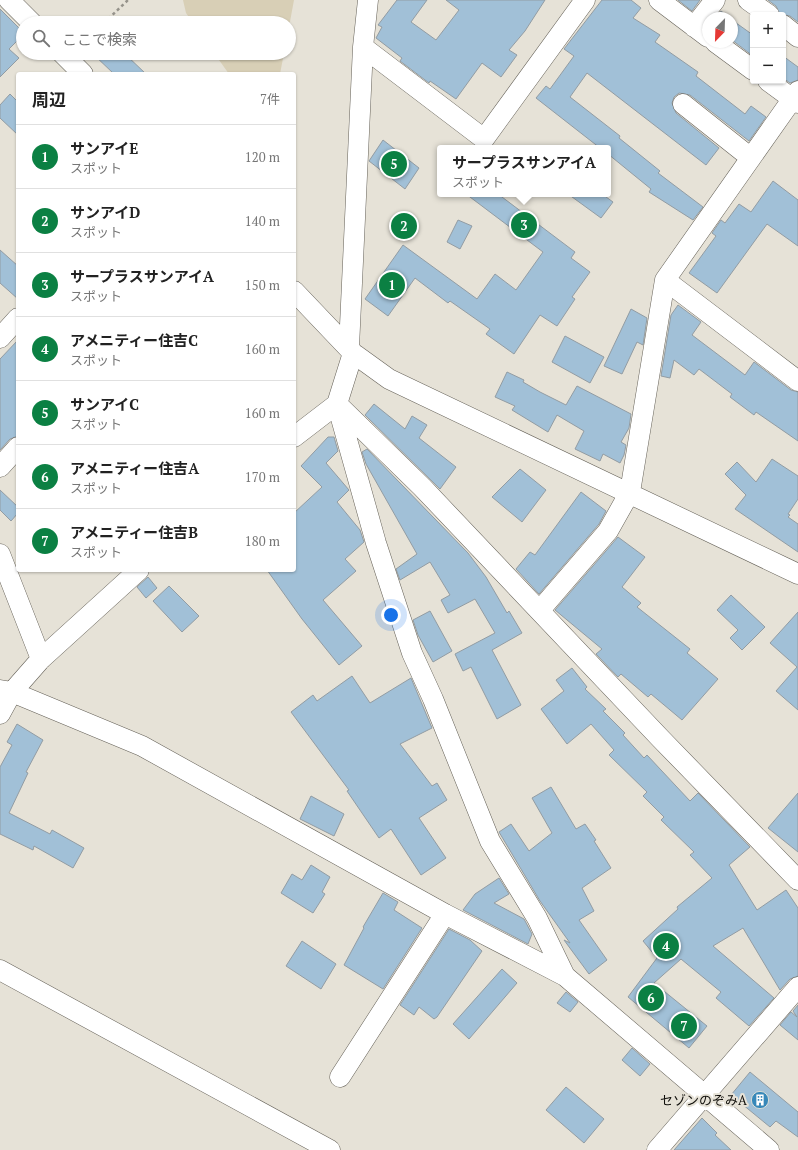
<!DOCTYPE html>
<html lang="ja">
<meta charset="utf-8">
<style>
:root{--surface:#fff;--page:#f2f2f2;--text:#222;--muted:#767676;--line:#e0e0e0;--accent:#0b8043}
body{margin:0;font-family:"PT Serif","Noto Sans JP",serif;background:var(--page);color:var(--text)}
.controls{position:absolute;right:12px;top:12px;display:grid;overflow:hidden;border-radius:4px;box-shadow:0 1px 3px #0004}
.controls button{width:36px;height:36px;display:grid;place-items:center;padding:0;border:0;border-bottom:1px solid var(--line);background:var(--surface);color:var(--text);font:20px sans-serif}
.compass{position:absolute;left:702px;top:12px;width:36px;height:36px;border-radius:50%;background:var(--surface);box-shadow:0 1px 3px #0004;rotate:203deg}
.you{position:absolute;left:391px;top:615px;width:14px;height:14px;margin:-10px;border:3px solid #fff;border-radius:50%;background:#1a73e8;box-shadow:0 0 0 6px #1a73e833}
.badge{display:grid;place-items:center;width:26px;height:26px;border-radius:50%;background:var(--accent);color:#fff;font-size:13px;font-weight:700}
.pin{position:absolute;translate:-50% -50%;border:2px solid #fff;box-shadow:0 1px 4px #0006}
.popup{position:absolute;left:437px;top:145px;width:174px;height:52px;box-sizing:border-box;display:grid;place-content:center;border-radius:4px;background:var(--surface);filter:drop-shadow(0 1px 3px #0005);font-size:13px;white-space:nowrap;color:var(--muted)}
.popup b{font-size:15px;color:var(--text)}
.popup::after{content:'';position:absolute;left:50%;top:100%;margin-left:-8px;border:8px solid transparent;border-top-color:var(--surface)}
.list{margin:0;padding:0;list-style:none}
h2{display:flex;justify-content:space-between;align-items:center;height:52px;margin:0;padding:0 16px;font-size:17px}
h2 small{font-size:13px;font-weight:400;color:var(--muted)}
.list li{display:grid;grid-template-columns:26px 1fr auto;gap:12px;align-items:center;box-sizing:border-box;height:64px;padding:0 16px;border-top:1px solid var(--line)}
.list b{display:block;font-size:15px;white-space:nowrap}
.list p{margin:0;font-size:13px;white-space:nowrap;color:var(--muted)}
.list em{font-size:13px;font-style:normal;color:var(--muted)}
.icon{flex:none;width:22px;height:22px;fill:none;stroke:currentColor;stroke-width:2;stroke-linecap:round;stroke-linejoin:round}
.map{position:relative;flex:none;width:798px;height:1150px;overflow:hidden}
.search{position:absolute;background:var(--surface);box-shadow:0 1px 3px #0004;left:16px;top:16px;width:280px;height:44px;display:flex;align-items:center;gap:10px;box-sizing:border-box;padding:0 14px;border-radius:22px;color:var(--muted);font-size:15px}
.panel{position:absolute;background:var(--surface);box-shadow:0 1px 3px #0004;left:16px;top:72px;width:280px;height:500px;border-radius:4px}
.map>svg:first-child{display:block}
.green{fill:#d8cfb6}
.building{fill:#a1c0d7;stroke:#929ca3}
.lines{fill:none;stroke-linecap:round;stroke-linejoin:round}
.minor-casing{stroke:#656158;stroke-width:21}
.path{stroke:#95928a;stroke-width:2.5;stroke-dasharray:3 3;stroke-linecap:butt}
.minor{stroke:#fff;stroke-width:20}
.labels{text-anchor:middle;stroke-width:4;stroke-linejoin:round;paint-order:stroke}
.poi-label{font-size:13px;fill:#0f0e0a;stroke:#e6e2d7;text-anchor:end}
</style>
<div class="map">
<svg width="798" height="1150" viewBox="0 0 798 1150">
<rect width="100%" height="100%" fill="#e6e2d7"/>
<path class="green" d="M 183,0 L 294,0 L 289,27 L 289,23 L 193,23 L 186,13 Z
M 214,53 L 284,53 L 280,74 L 229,74 Z"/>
<path class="building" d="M 397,0 L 427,0 L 411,22 L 436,40 L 459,10 L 446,0 L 545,0 L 525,31 L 509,50 L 517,55 L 501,77 L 482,63 L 456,99 L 430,81 L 429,83 L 400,61 L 402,58 L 376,38 L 382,27 L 378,25 Z
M 602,0 L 631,0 L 641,8 L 633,18 L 660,35 L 655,42 L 698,72 L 696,76 L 745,114 L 751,106 L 766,117 L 749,141 L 690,95 L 679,93 L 674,97 L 672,103 L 676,113 L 719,148 L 706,165 L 587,73 L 570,97 L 620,136 L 619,138 L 660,171 L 658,173 L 703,207 L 693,220 L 649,192 L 651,189 L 608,154 L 608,148 L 600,148 L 536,98 L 546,86 L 550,89 L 574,56 L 564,49 Z
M 678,0 L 700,0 L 692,11 Z
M 768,0 L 798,0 L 798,22 L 790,16 L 780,14 L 776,6 Z
M 0,9 L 23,32 L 23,35 L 9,49 L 19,58 L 0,77 Z
M 721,11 L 730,18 L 716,18 Z
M 732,20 L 753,35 L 753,56 L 732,40 Z
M 92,53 L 124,53 L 146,74 L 114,74 Z
M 783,56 L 798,67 L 798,80 L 790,83 L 783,78 Z
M 10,94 L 18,102 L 18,135 L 0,118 L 0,105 Z
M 383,140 L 419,168 L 405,189 L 369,161 Z
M 773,181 L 798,200 L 798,246 L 767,224 L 717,293 L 689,273 L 716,236 L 712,233 L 721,220 L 725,223 L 739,204 L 751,212 Z
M 466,194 L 498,194 L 575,252 L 571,258 L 590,272 L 572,297 L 575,299 L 557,326 L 540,315 L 514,354 L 486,334 L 490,329 L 450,301 L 448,303 L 415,278 L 388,316 L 365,299 L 403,245 L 477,299 L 495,274 L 516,290 L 543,252 Z
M 568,194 L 602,194 L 613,202 L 601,218 Z
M 458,220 L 472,226 L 460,249 L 447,242 Z
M 0,250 L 18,266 L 18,299 L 0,283 Z
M 678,305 L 701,322 L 692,335 L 745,375 L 754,362 L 791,390 L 798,392 L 798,441 L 756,412 L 754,415 L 730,397 L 732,394 L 699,369 L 694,375 L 674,360 L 670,378 L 661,376 L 671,315 Z
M 631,309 L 647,318 L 643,345 L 637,342 L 622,374 L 604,366 Z
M 565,336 L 604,357 L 590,383 L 552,362 Z
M 18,340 L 18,436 L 10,439 L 0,450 L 0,359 Z
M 507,372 L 524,380 L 523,382 L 540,392 L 566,405 L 577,386 L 631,414 L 629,428 L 621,442 L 626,445 L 624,455 L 620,463 L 603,454 L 600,461 L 575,449 L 584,431 L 557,415 L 548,432 L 512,410 L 515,406 L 495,397 Z
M 374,404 L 405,429 L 412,416 L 427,425 L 419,438 L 456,467 L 440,489 L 365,415 Z
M 328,437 L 334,437 L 338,451 L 326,463 L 349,490 L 337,502 L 360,530 L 364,542 L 345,559 L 356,571 L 323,600 L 362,646 L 339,665 L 302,619 L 267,570 L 294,570 L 294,513 L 322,487 L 301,466 Z
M 367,449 L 468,553 L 486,577 L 507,613 L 509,611 L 522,633 L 492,650 L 521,705 L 497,719 L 471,667 L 463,671 L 455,654 L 495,633 L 475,599 L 448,613 L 441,600 L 450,595 L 430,562 L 400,580 L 396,569 L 417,554 L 366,464 L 362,452 Z
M 772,459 L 798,476 L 798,499 L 788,514 L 790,515 L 788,517 L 798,524 L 798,552 L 735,509 L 746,495 L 725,474 L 737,462 L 756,482 Z
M 520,469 L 546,490 L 522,522 L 492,497 Z
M 0,490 L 18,507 L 18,513 L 11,521 L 0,510 Z
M 581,492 L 606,511 L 599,524 L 539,594 L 516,569 L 530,552 L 535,555 Z
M 618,537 L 645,557 L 622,587 L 641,603 L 637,607 L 690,649 L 687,653 L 718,679 L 682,720 L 651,694 L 648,697 L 621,674 L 618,677 L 596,654 L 602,649 L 555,610 Z
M 148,577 L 157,588 L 146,598 L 137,587 Z
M 169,586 L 199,616 L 182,632 L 153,601 Z
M 731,595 L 765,627 L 742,650 L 730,638 L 738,630 L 717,610 Z
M 430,611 L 452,651 L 433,662 L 418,635 L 413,620 Z
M 798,612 L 798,710 L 776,691 L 797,667 L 770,643 Z
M 572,668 L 587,687 L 585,689 L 606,709 L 603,711 L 625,733 L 623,735 L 644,758 L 647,755 L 690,801 L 698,793 L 750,847 L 729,865 L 757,910 L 786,890 L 798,908 L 798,976 L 790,979 L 780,990 L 743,928 L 713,946 L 774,998 L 749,1026 L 716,998 L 721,992 L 681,959 L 654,983 L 707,1026 L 689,1048 L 628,997 L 657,958 L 643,941 L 678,909 L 677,907 L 712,878 L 690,855 L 694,852 L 661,820 L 664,817 L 643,796 L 647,792 L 609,755 L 614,750 L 591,724 L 567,744 L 541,709 L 564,691 L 556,680 Z
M 352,676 L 370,703 L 411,678 L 432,728 L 400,744 L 432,786 L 437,783 L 447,800 L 419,818 L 446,858 L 421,875 L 391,829 L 379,838 L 347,791 L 349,790 L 291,712 L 313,695 L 317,701 Z
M 17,724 L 43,740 L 26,772 L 28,773 L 9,813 L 50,834 L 52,830 L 84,848 L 73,868 L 34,846 L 33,850 L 0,834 L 0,767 L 12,745 L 7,742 Z
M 551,787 L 576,829 L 585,824 L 596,840 L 594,841 L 611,868 L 582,888 L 594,911 L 579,920 L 607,960 L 589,974 L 564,940 L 570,943 L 540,901 L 499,832 L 511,824 L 529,851 L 552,833 L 532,798 Z
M 798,793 L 798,852 L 768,828 Z
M 311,796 L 344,814 L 334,836 L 300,819 Z
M 311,865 L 330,877 L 322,892 L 325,894 L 313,913 L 281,893 L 292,874 L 302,880 Z
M 499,878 L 509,894 L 494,903 L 524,919 L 532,934 L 528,944 L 463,910 L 475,894 Z
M 383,893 L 398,902 L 394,910 L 422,928 L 383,989 L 344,965 L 364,928 L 363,927 Z
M 449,929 L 470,940 L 482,951 L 437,1017 L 434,1019 L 419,1007 L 414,1015 L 400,1005 Z
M 302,941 L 336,964 L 321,989 L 286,966 Z
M 502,969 L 517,983 L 469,1039 L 453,1024 Z
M 566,992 L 578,1002 L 570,1012 L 557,1003 Z
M 798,1005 L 798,1040 L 780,1025 L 791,1012 L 797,1017 L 793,1011 Z
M 632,1048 L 650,1064 L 640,1076 L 622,1060 Z
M 750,1072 L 798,1112 L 798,1137 L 776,1121 L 770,1127 L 731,1095 Z
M 566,1087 L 604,1119 L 584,1143 L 546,1110 Z
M 702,1118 L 717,1133 L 715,1135 L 731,1150 L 674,1150 Z"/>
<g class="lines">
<defs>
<path id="minor" d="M 9,0 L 32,23
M 659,0 L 708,37
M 748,0 L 769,15
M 783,25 L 798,37
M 694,27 L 715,0
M 715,42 L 753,70
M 363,47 L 484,139 L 585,0
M 62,53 L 83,74
M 768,81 L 798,103
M 683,104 L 751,158
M 665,280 L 798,381
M 294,291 L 353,353 L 389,379 L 798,574
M 0,338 L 18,318
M 349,347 L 363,47 L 368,0
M 353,353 L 337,404 L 376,543 L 412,653 L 433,699 L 490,841 L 537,918 L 565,976
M 337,404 L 422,487 L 661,739 L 798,880
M 294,437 L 337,404
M 0,467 L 18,447
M 0,554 L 41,659
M 139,570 L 41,659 L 12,692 L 142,746 L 445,914 L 565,976 L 769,1150
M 540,610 L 608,531 L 630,492 L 665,280 L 798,91
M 0,690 L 12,692 L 0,714
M 0,970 L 330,1150
M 340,1077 L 445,914
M 657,1150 L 798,987"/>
</defs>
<use href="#minor" class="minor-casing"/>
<path class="path" d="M 104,23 L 128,0"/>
<use href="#minor" class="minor"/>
</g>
<defs>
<symbol id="building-disc" viewBox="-11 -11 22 22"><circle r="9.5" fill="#3788b9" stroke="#e6e2d7"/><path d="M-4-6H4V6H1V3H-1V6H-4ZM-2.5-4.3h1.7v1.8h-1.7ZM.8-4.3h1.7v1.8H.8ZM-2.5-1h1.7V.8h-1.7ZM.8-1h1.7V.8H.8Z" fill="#fff"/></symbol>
</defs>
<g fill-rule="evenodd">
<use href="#building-disc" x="750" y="1090" width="20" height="20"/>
</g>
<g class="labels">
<g class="poi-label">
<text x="747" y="1105">セゾンのぞみA</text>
</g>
</g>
</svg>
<div class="controls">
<button>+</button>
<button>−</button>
</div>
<svg class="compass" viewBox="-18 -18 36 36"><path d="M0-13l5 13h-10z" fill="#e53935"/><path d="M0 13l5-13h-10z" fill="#767676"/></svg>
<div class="you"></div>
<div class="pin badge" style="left:392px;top:285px">1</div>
<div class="pin badge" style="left:404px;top:226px">2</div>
<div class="pin badge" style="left:524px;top:225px">3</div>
<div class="popup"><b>サープラスサンアイA</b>スポット</div>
<div class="pin badge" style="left:666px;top:946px">4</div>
<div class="pin badge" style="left:394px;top:164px">5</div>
<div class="pin badge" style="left:651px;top:998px">6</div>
<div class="pin badge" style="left:684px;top:1026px">7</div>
<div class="search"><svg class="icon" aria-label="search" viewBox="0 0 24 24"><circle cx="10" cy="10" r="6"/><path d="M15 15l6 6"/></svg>ここで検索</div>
<section class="panel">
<h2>周辺<small>7件</small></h2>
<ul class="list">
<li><span class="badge">1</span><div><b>サンアイE</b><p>スポット</p></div><em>120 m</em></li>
<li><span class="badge">2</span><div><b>サンアイD</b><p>スポット</p></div><em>140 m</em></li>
<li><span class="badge">3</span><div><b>サープラスサンアイA</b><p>スポット</p></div><em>150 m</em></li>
<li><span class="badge">4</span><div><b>アメニティー住吉C</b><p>スポット</p></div><em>160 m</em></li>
<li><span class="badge">5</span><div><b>サンアイC</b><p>スポット</p></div><em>160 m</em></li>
<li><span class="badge">6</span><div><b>アメニティー住吉A</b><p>スポット</p></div><em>170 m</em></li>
<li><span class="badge">7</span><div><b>アメニティー住吉B</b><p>スポット</p></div><em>180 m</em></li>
</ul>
</section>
</div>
